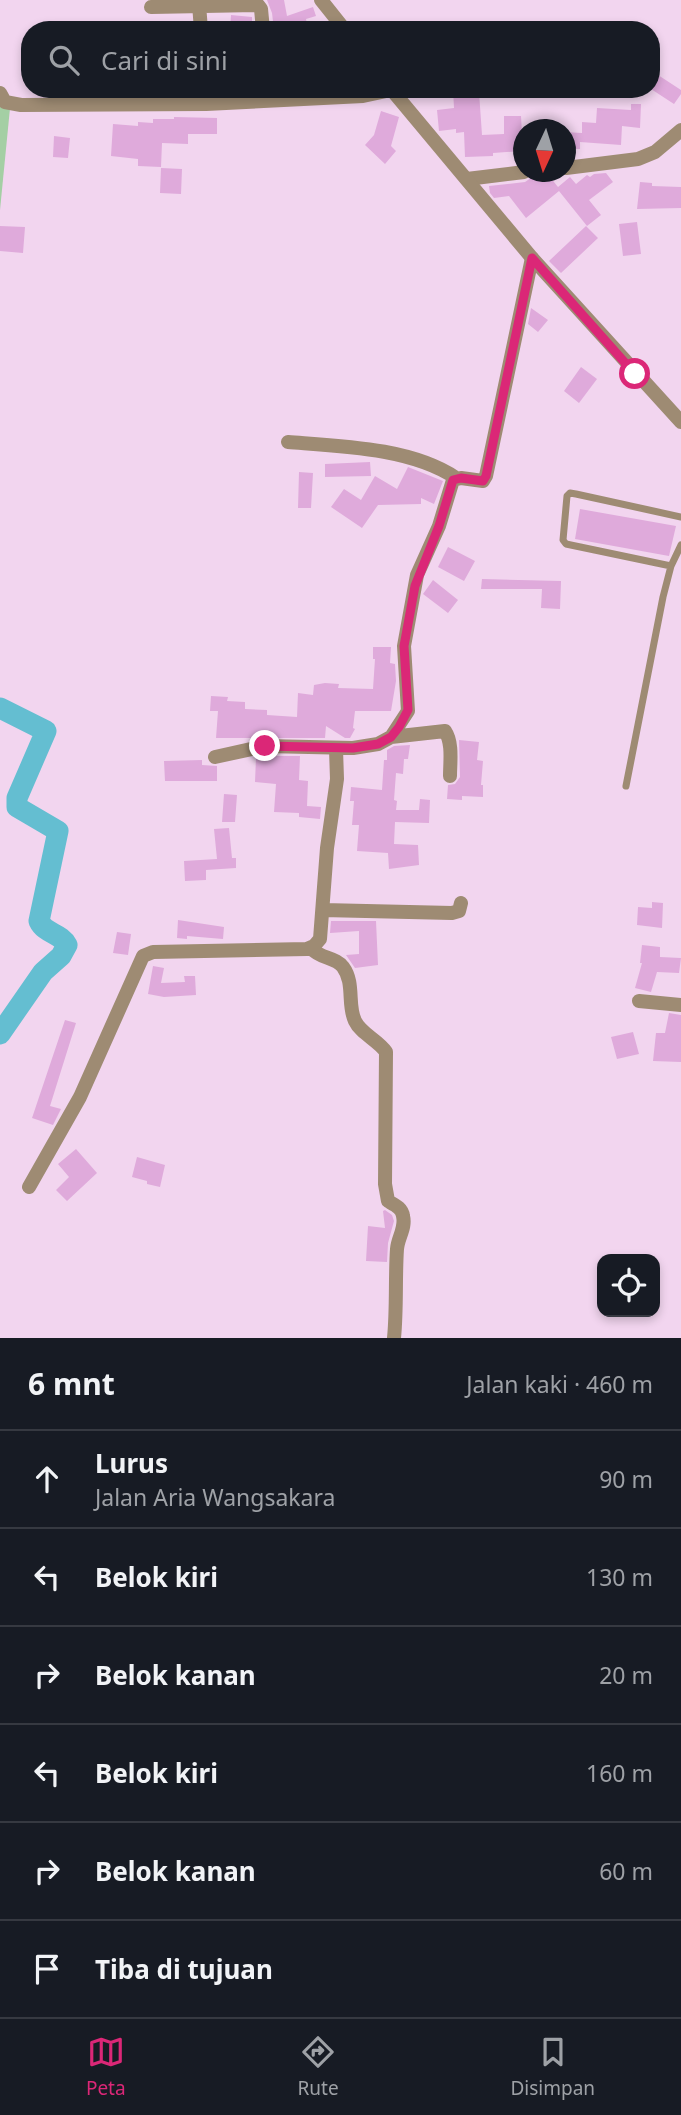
<!DOCTYPE html>
<html lang="id">
<meta charset="utf-8">
<style>
:root{--surface:#171b24;--page:#20242c;--text:#f1f3f6;--muted:#9ea1a6;--line:#363941;--accent:#db2777}
body{margin:0;font-family:"Noto Sans",sans-serif;background:var(--page);color:var(--text)}
.controls{position:absolute;right:21px;bottom:21px;display:grid;overflow:hidden;border-radius:14px;box-shadow:0 4px 10px #0003}
.controls button{width:63px;height:63px;display:grid;place-items:center;padding:0;border:0;border-bottom:2px solid var(--line);background:var(--surface);color:var(--text);font:35px sans-serif}
.compass{position:absolute;left:513px;top:119px;width:63px;height:63px;border-radius:50%;background:var(--surface);box-shadow:0 4px 10px #0003;rotate:184deg}
.stop{position:absolute;width:21px;height:21px;margin:-16px;border:5px solid #db2777;border-radius:50%;background:#fff}
.stop.end{background:#db2777;border-color:#fff;box-shadow:0 2px 7px #0008}
.list{margin:0;padding:0;list-style:none}
h2{display:flex;justify-content:space-between;align-items:center;height:91px;margin:0;padding:0 28px;font-size:30px}
h2 small{font-size:23px;font-weight:400;color:var(--muted)}
.list li{display:grid;grid-template-columns:46px 1fr auto;gap:21px;align-items:center;box-sizing:border-box;height:98px;padding:0 28px;border-top:2px solid var(--line)}
.list b{display:block;font-size:26px;white-space:nowrap}
.list p{margin:0;font-size:23px;white-space:nowrap;color:var(--muted)}
.list em{font-size:23px;font-style:normal;color:var(--muted)}
.icon{flex:none;width:38px;height:38px;fill:none;stroke:currentColor;stroke-width:2;stroke-linecap:round;stroke-linejoin:round}
.map{position:relative;flex:none;width:681px;height:1338px;overflow:hidden}
.search{position:absolute;background:var(--surface);box-shadow:0 4px 10px #0003;left:21px;right:21px;top:21px;height:77px;display:flex;align-items:center;gap:18px;box-sizing:border-box;padding:0 24px;border-radius:28px;color:var(--muted);font-size:26px}
.sheet{height:679px;background:var(--surface)}
nav{display:flex;justify-content:space-around;align-items:center;box-sizing:border-box;height:98px;border-top:2px solid var(--line);background:var(--surface);font-size:19px;color:var(--muted)}
nav a{display:grid;justify-items:center;gap:4px}
nav .on{color:var(--accent)}
.map>svg:first-child{display:block}
.park{fill:#a4cfa4}
.lines{fill:none;stroke-linecap:round;stroke-linejoin:round}
.river{stroke:#64bed1;stroke-width:21}
.building{fill:#dfaadb}
.service{stroke:#9e8b73;stroke-width:7}
.minor{stroke:#9e8b73;stroke-width:14}
.tertiary{stroke:#9e8b73;stroke-width:14}
.route{stroke:#db2777;stroke-width:9}
</style>
<div class="map">
<svg width="681" height="1338" viewBox="0 0 681 1338">
<rect width="100%" height="100%" fill="#f2d5ef"/>
<path class="park" d="M 0,96 L 11,98 L 0,210 Z"/>
<g class="lines">
<path class="river" d="M 0,708 L 46,731 L 17,798 L 17,807 L 58,831 L 39,921 C 45,934 61,933 67,945 L 61,956 L 43,972 L 0,1034"/>
</g>
<path class="building" d="M 267,0 L 284,0 L 287,16 L 313,7 L 316,16 L 306,19 L 308,30 L 274,30 L 272,13 Z
M 231,15 L 252,17 L 252,30 L 230,30 Z
M 658,75 L 681,90 L 681,94 L 674,104 L 651,89 L 651,84 Z
M 453,89 L 475,89 L 475,92 L 479,92 L 482,135 L 504,134 L 504,116 L 521,116 L 523,151 L 493,153 L 493,156 L 465,157 L 464,132 L 456,133 L 456,129 L 439,131 L 437,110 L 454,108 Z
M 631,104 L 641,104 L 640,128 L 622,126 L 621,145 L 580,142 L 580,149 L 565,149 L 565,132 L 582,133 L 582,122 L 596,123 L 597,108 L 631,110 Z
M 381,111 L 399,117 L 391,146 L 396,151 L 385,164 L 365,145 L 374,135 Z
M 174,117 L 217,118 L 217,134 L 188,134 L 188,144 L 162,143 L 161,167 L 138,166 L 138,159 L 111,156 L 113,124 L 138,126 L 138,122 L 153,123 L 153,119 L 174,119 Z
M 54,136 L 70,138 L 68,158 L 53,157 Z
M 161,168 L 182,169 L 181,194 L 160,193 Z
M 606,173 L 613,182 L 589,200 L 601,215 L 587,226 L 559,191 L 526,218 L 509,196 L 494,198 L 490,193 L 489,186 L 525,182 L 531,178 L 547,179 L 550,177 L 558,187 L 570,177 L 576,184 L 587,175 L 590,177 L 594,174 Z
M 640,182 L 652,183 L 652,186 L 681,187 L 681,208 L 637,209 Z
M 637,222 L 641,254 L 623,256 L 619,224 Z
M 0,226 L 25,227 L 23,253 L 0,251 Z
M 586,226 L 598,238 L 561,273 L 549,261 Z
M 531,308 L 548,320 L 538,332 L 528,324 Z
M 581,367 L 597,379 L 579,403 L 564,391 Z
M 370,462 L 371,476 L 325,477 L 325,464 Z
M 408,467 L 443,481 L 434,504 L 421,498 L 421,504 L 378,505 L 362,528 L 331,507 L 344,489 L 361,500 L 375,476 L 397,489 Z
M 299,472 L 313,473 L 311,508 L 298,508 Z
M 580,509 L 676,526 L 669,556 L 575,539 Z
M 448,547 L 475,561 L 464,581 L 438,567 Z
M 482,579 L 561,581 L 560,609 L 541,608 L 542,589 L 481,589 Z
M 433,580 L 458,600 L 448,613 L 423,594 Z
M 373,647 L 391,647 L 390,663 L 395,664 L 396,681 L 391,711 L 355,711 L 353,728 L 355,729 L 350,738 L 345,738 L 326,726 L 325,738 L 216,738 L 218,711 L 210,711 L 211,696 L 228,697 L 227,701 L 245,702 L 245,709 L 267,710 L 267,715 L 297,717 L 298,693 L 313,695 L 314,685 L 325,683 L 339,684 L 338,688 L 373,689 L 375,659 L 373,659 Z
M 459,740 L 479,742 L 477,760 L 483,761 L 481,785 L 483,785 L 483,797 L 462,796 L 462,800 L 447,799 L 448,785 L 455,784 L 460,777 Z
M 410,745 L 408,759 L 404,759 L 403,774 L 396,773 L 394,800 L 397,801 L 396,810 L 419,810 L 420,799 L 430,800 L 429,823 L 395,822 L 394,844 L 418,845 L 419,865 L 389,869 L 388,853 L 357,851 L 359,825 L 352,825 L 354,801 L 350,801 L 351,787 L 382,790 L 384,760 L 387,760 L 387,750 L 394,746 Z
M 266,756 L 300,756 L 299,780 L 308,781 L 307,806 L 321,807 L 320,819 L 299,817 L 299,813 L 274,812 L 276,784 L 255,782 L 256,758 Z
M 202,760 L 202,765 L 217,766 L 217,781 L 165,781 L 164,761 Z
M 224,794 L 237,795 L 235,822 L 222,822 Z
M 229,828 L 232,858 L 236,858 L 236,868 L 206,870 L 206,880 L 185,881 L 184,861 L 217,859 L 214,829 Z
M 652,902 L 663,903 L 662,928 L 637,925 L 638,907 L 652,908 Z
M 178,920 L 224,927 L 223,939 L 187,936 L 187,939 L 177,938 Z
M 331,921 L 376,921 L 378,965 L 355,968 L 346,955 L 359,954 L 359,931 L 330,933 Z
M 117,932 L 131,934 L 128,955 L 113,953 Z
M 642,945 L 660,947 L 660,957 L 681,958 L 679,973 L 657,972 L 651,992 L 635,988 L 642,963 L 640,963 Z
M 153,966 L 164,968 L 161,983 L 185,982 L 184,976 L 195,976 L 196,995 L 164,997 L 148,994 Z
M 669,1013 L 681,1015 L 681,1062 L 653,1061 L 656,1033 L 665,1033 Z
M 65,1020 L 76,1023 L 50,1106 L 61,1109 L 53,1125 L 32,1118 Z
M 633,1032 L 639,1054 L 617,1059 L 611,1037 Z
M 76,1149 L 97,1173 L 67,1201 L 56,1190 L 69,1177 L 58,1164 Z
M 137,1157 L 165,1165 L 160,1187 L 147,1184 L 147,1181 L 132,1177 Z
M 385,1210 L 392,1215 L 394,1221 L 388,1243 L 387,1262 L 366,1261 L 368,1226 L 385,1228 L 383,1211 Z"/>
<g class="lines">
<path class="service" d="M 671,566 L 566,544 L 563,540 L 567,496 L 570,493 L 576,494 L 681,517
M 626,786 L 663,597 L 671,566 L 681,545"/>
<path class="minor" d="M 199,4 L 201,30
M 151,7 L 258,5 L 261,9 L 263,30
M 205,89 L 206,104
M 0,93 L 5,102 L 21,105 L 206,104 L 363,96 L 391,90
M 566,168 L 638,159 L 655,152 L 681,130
M 467,179 L 524,172
M 288,442 C 341,446 412,448 456,478
M 391,737 L 445,731 C 453,743 450,762 450,776
M 215,757 L 265,746 L 353,748 L 378,744 L 391,737 L 408,711 L 404,646 L 417,575 L 439,526 L 453,480 L 461,478 L 483,481 L 486,476 L 532,258
M 323,910 L 452,913 L 459,911 L 461,903
M 311,948 C 320,959 336,957 343,967 C 355,983 347,1005 355,1021 C 361,1034 378,1040 386,1052 L 385,1184 L 388,1201 C 395,1205 402,1208 403,1216 C 406,1228 398,1237 397,1249 C 395,1278 397,1308 394,1338
M 639,1001 L 681,1005
M 29,1187 L 80,1097 L 143,956 L 153,952 L 307,949 L 314,946 L 320,939 L 327,848 L 337,779 L 336,749"/>
<path class="tertiary" d="M 321,0 L 345,30
M 391,89 L 532,258 L 681,422"/>
</g>
<g class="lines">
<path class="route" d="M 265,746 L 353,748 L 378,744 L 391,737 L 399,727 L 408,710 L 404,646 L 415,586 L 439,526 L 453,480 L 461,478 L 483,481 L 486,476 L 532,258 L 635,374"/>
</g>
</svg>
<div class="controls">
<button><svg class="icon" aria-label="locate" viewBox="0 0 24 24"><circle cx="12" cy="12" r="6"/><path d="M12 2v4M12 18v4M2 12h4M18 12h4"/></svg></button>
</div>
<svg class="compass" viewBox="-18 -18 36 36"><path d="M0-13l5 13h-10z" fill="#e53935"/><path d="M0 13l5-13h-10z" fill="#9ea1a6"/></svg>
<div class="stop" style="left:635px;top:374px"></div>
<div class="stop end" style="left:265px;top:746px"></div>
<div class="search"><svg class="icon" aria-label="search" viewBox="0 0 24 24"><circle cx="10" cy="10" r="6"/><path d="M15 15l6 6"/></svg>Cari di sini</div>
</div>
<section class="sheet">
<h2>6 mnt<small>Jalan kaki · 460 m</small></h2>
<ul class="list">
<li><svg class="icon" aria-label="ahead" viewBox="0 0 24 24"><path d="M12 20V5M6 11l6-6 6 6"/></svg><div><b>Lurus</b><p>Jalan Aria Wangsakara</p></div><em>90 m</em></li>
<li><svg class="icon" aria-label="left" viewBox="0 0 24 24"><path d="M17 20v-9H6M10 6l-5 5 5 5"/></svg><div><b>Belok kiri</b></div><em>130 m</em></li>
<li><svg class="icon" aria-label="right" viewBox="0 0 24 24"><path d="M7 20v-9h11M14 6l5 5-5 5"/></svg><div><b>Belok kanan</b></div><em>20 m</em></li>
<li><svg class="icon" aria-label="left" viewBox="0 0 24 24"><path d="M17 20v-9H6M10 6l-5 5 5 5"/></svg><div><b>Belok kiri</b></div><em>160 m</em></li>
<li><svg class="icon" aria-label="right" viewBox="0 0 24 24"><path d="M7 20v-9h11M14 6l5 5-5 5"/></svg><div><b>Belok kanan</b></div><em>60 m</em></li>
<li><svg class="icon" aria-label="arrive" viewBox="0 0 24 24"><path d="M6 21V4h12l-3 4 3 4H6"/></svg><div><b>Tiba di tujuan</b></div></li>
</ul>
</section>
<nav>
<a class="on"><svg class="icon" aria-label="map" viewBox="0 0 24 24"><path d="M3 6l6-2 6 2 6-2v14l-6 2-6-2-6 2zM9 4v14M15 6v14"/></svg>Peta</a>
<a><svg class="icon" aria-label="directions" viewBox="0 0 24 24"><path d="M12 3l9 9-9 9-9-9zM9 14v-3h6M13 9l2 2-2 2"/></svg>Rute</a>
<a><svg class="icon" aria-label="saved" viewBox="0 0 24 24"><path d="M7 4h10v16l-5-4-5 4z"/></svg>Disimpan</a>
</nav>
